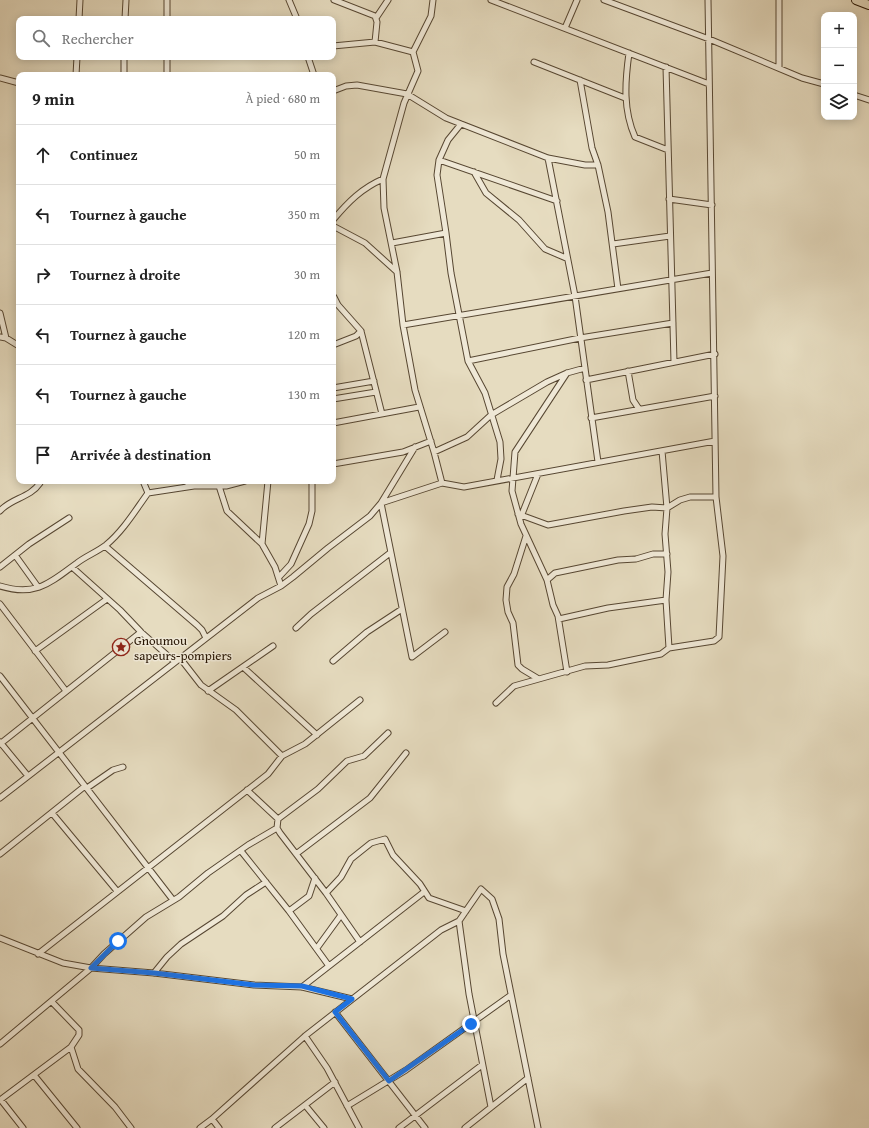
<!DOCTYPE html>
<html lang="fr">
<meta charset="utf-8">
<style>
:root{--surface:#fff;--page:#f2f2f2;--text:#222;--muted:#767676;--line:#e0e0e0}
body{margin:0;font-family:"Gentium Book Plus",serif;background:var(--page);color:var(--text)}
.controls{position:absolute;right:12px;top:12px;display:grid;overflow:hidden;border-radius:8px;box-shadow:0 2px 10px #0003}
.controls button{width:36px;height:36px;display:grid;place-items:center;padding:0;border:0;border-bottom:1px solid var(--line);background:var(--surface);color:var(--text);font:20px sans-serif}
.stop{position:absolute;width:12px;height:12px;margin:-9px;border:3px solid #1a73e8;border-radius:50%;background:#fff}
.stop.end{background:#1a73e8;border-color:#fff;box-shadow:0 1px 4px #0008}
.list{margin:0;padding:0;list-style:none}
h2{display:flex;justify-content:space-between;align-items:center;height:52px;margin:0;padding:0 16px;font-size:17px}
h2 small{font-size:13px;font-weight:400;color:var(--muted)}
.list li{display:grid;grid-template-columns:26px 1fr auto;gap:12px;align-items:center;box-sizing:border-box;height:60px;padding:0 16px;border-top:1px solid var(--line)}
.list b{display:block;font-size:15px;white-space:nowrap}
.list em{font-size:13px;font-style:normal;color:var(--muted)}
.icon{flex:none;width:22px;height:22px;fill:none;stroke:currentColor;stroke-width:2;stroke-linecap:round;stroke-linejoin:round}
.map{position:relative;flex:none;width:869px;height:1128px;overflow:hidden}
.search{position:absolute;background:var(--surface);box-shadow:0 2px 10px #0003;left:16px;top:16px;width:320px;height:44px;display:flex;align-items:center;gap:10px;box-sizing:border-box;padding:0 14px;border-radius:8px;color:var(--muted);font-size:15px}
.panel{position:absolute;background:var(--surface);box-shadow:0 2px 10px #0003;left:16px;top:72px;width:320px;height:412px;border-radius:8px}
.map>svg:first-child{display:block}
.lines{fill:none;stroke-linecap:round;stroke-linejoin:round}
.minor-casing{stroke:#574732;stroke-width:7}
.primary-casing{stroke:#271503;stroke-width:10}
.minor{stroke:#efe8d6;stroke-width:5}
.primary{stroke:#e6dcc0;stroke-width:8}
.route{stroke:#1a73e8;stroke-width:5}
.labels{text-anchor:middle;stroke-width:3;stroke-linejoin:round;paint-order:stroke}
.poi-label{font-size:13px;fill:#271503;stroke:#efe8d6;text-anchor:start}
</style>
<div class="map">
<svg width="869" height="1128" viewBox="0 0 869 1128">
<rect width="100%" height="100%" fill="#e6dcc0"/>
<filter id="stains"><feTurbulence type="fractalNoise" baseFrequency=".005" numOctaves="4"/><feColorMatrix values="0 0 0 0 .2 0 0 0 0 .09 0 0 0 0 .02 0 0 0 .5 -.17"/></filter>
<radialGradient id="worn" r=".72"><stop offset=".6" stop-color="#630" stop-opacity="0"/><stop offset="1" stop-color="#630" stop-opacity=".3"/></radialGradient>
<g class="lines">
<defs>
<path id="minor" d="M 167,0 L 167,19
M 289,0 L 297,19
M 334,0 L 375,16 L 377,22 L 375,42
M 433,0 L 431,16 L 413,52 L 418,71 L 404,103 L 383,179 L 384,208 L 397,272 L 403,325 L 415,390 L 434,452 L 442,483
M 491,0 L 709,84
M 604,0 L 709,39 L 802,78 L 824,84
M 708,0 L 716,497
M 376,18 L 388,0
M 79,19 L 80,0
M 125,19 L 126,0
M 565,28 L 577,0
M 333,46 L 375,42 L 413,52
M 629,53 C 625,82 623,110 635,137 L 668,150
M 167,57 L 167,75
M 308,57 L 314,75
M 534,62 L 625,98
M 666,67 L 674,362
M 779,67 L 779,0
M 76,75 L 77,57
M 124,75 L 124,57
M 0,78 L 19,83
M 580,80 L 592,148 L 598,165 L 608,212 L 618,289
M 333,91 L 346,86 L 357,85 L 407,94 L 446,118 L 548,158 L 585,165 L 598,165
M 854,95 L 869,100
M 461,124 L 448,140 L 439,160 L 437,175 L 446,233 L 451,273 L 468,361 L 485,393 L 500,442 L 501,459 L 497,480
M 548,158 L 575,296 L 598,462
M 439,160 L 557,201
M 474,172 L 486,193 L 519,220 L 545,249 L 566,258
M 669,199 L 712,205
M 333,220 C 348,202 362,188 383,179
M 333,226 L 365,243 L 397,272
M 392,243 L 446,233
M 613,244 L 670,236
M 334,297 L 338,305 L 361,331 L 382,414
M 0,313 L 6,338
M 403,325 L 712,273
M 0,337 L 6,338 L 19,346
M 333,345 L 356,336 L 361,331
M 468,361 L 580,338 L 673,323
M 628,371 L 633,400 L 639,409
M 567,373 L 515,452 L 512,491 L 521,524 L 547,580 L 553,605 L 558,616 L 567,672
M 586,380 L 715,354
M 333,388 L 374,381
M 333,399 L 376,392
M 591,418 L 715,396
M 333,423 L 419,407
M 415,447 L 381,503 L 412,657 L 445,632
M 434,452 L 467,437 L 491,415 L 547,382 L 567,373 L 585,368
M 333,464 L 403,452 L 431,441
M 143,481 L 148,493
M 184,481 L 193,485
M 214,481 L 219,486 L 227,511 L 262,544
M 268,481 L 262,544 L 275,567 L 281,586
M 0,511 C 11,498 30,498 40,483
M 518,514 L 548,525 L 624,511 L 652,507 L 667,508 L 680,500 L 690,497 L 716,497 L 723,556 L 719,637 L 714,641 L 669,648
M 522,514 L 538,474
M 526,536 L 514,574 L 507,587 L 506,600 L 508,612 L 513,623 L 518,665 L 522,669 L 537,678
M 105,546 L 197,625 L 202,630 L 206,638
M 15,555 L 38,587
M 0,567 L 29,544 L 69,518
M 72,567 L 120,610 L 141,632 L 175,662
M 279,577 L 291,564 L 309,524 L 312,511 L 312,481
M 547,580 L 555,573 L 618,560 L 636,559 L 653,554 L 667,554
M 0,586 C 36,597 50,583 77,563 C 86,556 97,552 106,545 C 123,531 135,511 148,493 L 194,486 L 226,486 L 245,481
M 0,604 L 66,691
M 559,619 L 608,608 L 666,600
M 296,628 L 311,614 L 390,553
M 35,651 L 107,599
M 180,658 L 201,685 L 236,710 L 282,756
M 333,661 L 367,632 L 402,609
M 243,667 L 317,735
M 0,676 L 173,900
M 208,691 L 273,646
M 496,703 L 514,686 L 585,666 L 608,665 L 661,654 L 669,648 L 666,600 L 668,572 L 665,534 L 667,508 L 662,451
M 0,742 L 28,776
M 0,744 L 141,632
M 87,788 L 113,770 L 123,767
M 247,790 L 278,819 L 277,828 L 280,833 L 326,893 L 360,942
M 0,798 L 258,598 L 281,586 L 293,577 L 328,548 L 370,516 L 381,503 L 442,483 L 464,487 L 715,441
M 52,813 L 117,891
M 278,819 L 318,789 L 347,761 L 364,756 L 388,733
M 241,851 L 289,911 L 329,966
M 0,854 L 85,786
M 296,854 L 370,798 L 406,753
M 326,893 L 341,877 L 351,859 L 371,843 L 385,839 L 393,855 L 420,884 L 429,898 L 466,911
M 289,911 L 309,896 L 315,878
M 459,921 L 469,994 L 491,1107
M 0,938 L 63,963 L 91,968 L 154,973 L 254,985 L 302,987 L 352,999
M 317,948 L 341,915
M 38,954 L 268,774 L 282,756 L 305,744 L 360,700
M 154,973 L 167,957 L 181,944 L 223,916 L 246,895 L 266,882
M 302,987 L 424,892
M 52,1002 L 79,1030 L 79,1035 L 71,1047 L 78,1069 L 115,1107 L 131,1128
M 335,1012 L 425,1128
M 305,1036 L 327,1068 L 359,1128
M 0,1044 L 91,968 L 104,954 L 146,917 L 179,897 L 208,873 L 248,845 L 277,828
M 34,1075 L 77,1128
M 0,1100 L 71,1047
M 1,1100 L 23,1128
M 305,1105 L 324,1128
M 347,1106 L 406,1070 L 511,995
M 212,1119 L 219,1128
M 200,1128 L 212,1119 L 305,1036 L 441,930 L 459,921 L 481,889 L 492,899 L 499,919 L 503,954 L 538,1128
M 275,1128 L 335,1082
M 399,1128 L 482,1065
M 465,1128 L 528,1078"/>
<path id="primary" d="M 856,0 L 869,5"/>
</defs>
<use href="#minor" class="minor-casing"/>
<use href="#primary" class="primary-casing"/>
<use href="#minor" class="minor"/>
<use href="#primary" class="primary"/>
</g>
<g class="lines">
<path class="route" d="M 118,941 L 91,968 L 154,973 L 254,985 L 302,986 L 352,999 L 335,1012 L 389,1081 L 471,1024"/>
</g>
<defs>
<symbol id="sight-ring" viewBox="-11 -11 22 22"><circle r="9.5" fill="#efe8d6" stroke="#8f2418" stroke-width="1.5"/><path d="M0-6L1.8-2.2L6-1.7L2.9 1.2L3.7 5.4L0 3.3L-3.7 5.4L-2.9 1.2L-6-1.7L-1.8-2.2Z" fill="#8f2418"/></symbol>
</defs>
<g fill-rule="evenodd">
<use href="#sight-ring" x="111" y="637" width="20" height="20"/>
</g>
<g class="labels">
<g class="poi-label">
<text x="134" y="645">Gnoumou<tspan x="134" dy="15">sapeurs-pompiers</tspan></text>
</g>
</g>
<rect width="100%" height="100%" filter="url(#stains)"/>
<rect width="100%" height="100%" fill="url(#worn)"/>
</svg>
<div class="controls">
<button>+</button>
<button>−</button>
<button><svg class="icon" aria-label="layers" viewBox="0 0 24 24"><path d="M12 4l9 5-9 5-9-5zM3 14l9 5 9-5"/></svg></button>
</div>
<div class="stop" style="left:118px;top:941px"></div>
<div class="stop end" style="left:471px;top:1024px"></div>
<div class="search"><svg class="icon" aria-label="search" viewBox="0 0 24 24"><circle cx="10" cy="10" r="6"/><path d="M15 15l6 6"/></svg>Rechercher</div>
<section class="panel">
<h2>9 min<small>À pied · 680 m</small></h2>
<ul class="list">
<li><svg class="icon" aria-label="ahead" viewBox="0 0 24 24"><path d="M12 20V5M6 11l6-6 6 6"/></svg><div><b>Continuez</b></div><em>50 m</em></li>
<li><svg class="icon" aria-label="left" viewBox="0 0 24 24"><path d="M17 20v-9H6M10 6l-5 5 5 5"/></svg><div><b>Tournez à gauche</b></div><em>350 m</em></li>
<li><svg class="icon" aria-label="right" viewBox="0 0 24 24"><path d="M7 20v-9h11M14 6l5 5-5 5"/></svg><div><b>Tournez à droite</b></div><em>30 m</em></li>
<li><svg class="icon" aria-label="left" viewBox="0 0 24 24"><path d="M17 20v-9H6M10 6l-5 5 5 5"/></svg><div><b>Tournez à gauche</b></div><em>120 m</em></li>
<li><svg class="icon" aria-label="left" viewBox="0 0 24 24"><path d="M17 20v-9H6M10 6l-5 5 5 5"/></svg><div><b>Tournez à gauche</b></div><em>130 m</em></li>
<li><svg class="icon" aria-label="arrive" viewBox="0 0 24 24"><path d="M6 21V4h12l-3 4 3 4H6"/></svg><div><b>Arrivée à destination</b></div></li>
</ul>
</section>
</div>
